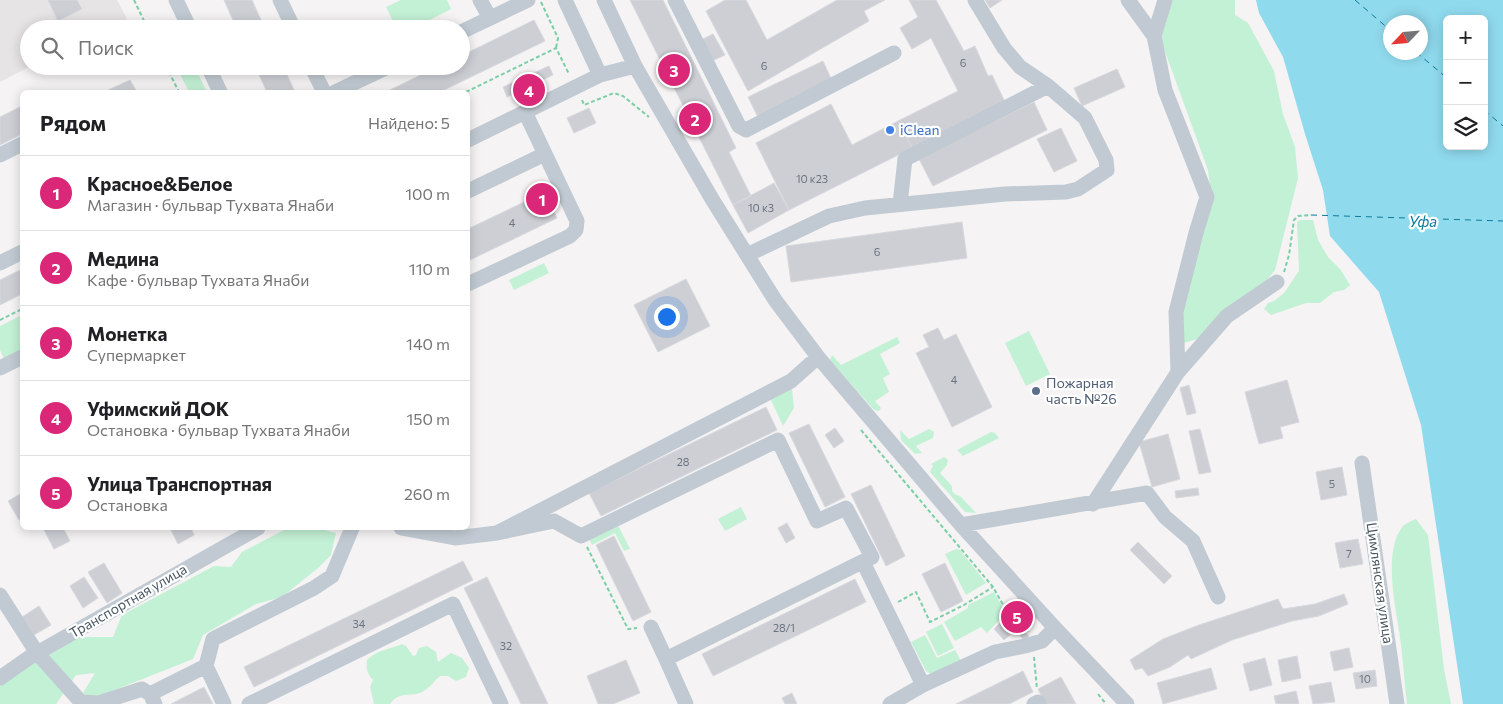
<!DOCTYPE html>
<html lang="ru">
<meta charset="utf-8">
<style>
:root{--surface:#fff;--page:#f6f6f6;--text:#202124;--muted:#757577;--line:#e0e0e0;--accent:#db2777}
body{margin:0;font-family:Commissioner,sans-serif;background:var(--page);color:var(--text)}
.controls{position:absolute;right:15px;top:15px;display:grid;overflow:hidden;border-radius:8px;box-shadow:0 2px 12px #0003}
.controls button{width:45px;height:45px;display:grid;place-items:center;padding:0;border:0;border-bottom:1px solid var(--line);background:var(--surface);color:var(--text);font:25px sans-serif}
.compass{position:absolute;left:1383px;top:15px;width:45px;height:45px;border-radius:50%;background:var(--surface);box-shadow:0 2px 12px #0003;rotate:244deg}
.you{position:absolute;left:666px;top:316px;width:18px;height:18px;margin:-12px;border:4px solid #fff;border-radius:50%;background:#1a73e8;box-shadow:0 0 0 8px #1a73e833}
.badge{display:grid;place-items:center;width:32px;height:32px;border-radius:50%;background:var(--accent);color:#fff;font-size:16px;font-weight:700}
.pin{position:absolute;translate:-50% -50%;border:2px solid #fff;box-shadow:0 1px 5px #0006}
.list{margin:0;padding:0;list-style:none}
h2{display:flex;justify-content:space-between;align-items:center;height:65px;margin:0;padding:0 20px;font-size:21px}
h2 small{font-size:16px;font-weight:400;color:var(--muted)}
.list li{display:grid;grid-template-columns:32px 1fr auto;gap:15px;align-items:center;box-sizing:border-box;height:75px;padding:0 20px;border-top:1px solid var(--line)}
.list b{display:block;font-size:19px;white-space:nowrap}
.list p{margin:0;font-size:16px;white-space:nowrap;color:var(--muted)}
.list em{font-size:16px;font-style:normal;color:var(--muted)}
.icon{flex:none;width:28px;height:28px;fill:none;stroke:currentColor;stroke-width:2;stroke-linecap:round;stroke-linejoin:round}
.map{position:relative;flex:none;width:1503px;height:704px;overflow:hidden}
.search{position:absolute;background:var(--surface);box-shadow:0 2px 12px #0003;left:20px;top:20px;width:450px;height:55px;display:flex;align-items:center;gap:12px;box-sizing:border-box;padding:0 18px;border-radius:28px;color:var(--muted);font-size:19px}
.panel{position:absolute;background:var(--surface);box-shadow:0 2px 12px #0003;left:20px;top:90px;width:450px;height:440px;border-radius:8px}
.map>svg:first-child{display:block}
.education{fill:#e6e4e5}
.green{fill:#c3f1d5}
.water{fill:#90daee;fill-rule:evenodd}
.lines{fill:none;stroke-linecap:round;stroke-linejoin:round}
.ferry{stroke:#0c7c9b;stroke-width:1;stroke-dasharray:6 5;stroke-linecap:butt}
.building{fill:#cdcfd5;stroke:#d7d9de}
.path{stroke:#7ad0a6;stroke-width:2;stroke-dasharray:4 2.5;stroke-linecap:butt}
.minor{stroke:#c1cad2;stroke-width:15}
.shop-dot{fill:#3f7fe0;stroke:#fff;stroke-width:2}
.service-dot{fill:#5c6f8a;stroke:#fff;stroke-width:2}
.labels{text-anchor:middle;stroke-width:4.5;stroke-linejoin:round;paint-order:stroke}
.number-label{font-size:11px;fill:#6b747e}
.shop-label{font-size:14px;fill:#366cbe;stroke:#fff;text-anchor:start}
.service-label{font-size:14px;fill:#4e5e75;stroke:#fff;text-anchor:start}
.street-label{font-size:14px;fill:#4a5661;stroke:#fff}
.water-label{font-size:15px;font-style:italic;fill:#0c7c9b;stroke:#fff}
</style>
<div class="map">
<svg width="1503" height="704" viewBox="0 0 1503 704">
<rect width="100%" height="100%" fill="#f5f3f3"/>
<path class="education" d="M 0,0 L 117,0 L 127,19 L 108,29 L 29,29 L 29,66 L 31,66 L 0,82 Z"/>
<path class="green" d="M 401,0 L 447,0 L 451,9 L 412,29 L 397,29 L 386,7 Z
M 1170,0 L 1235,0 L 1235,15 L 1248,23 L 1274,71 L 1283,114 L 1295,147 L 1298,178 L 1275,270 L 1262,286 L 1197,339 L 1184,343 L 1181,311 L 1212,202 L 1208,170 L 1159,35 Z
M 176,66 L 194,66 L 207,92 L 189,92 Z
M 1300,220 L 1313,220 L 1318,240 L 1328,257 L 1340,269 L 1350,285 L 1344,290 L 1334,292 L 1320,303 L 1306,303 L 1271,315 L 1264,309 L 1268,303 L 1274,301 L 1284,293 L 1299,271 L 1297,222 Z
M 544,263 L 549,273 L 514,290 L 509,280 Z
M 22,315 L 22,350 L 4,359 L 0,350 L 0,326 Z
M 1029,331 L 1050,374 L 1026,386 L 1005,343 Z
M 897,337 L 900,343 L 880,354 L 890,374 L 883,378 L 889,392 L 875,401 L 881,408 L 879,411 L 874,410 L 830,360 L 832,355 L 841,365 Z
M 792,388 L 794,408 L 783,426 L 771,400 Z
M 929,429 L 934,432 L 933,438 L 916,446 L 922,453 L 915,454 L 901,440 L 900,430 L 909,439 Z
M 991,432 L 995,433 L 999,438 L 963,456 L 957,450 Z
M 944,457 L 948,460 L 947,465 L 940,473 L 952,486 L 952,491 L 956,495 L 960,496 L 976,513 L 965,512 L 930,472 L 933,466 L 931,464 Z
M 741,507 L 747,519 L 725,531 L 718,519 Z
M 1416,519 L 1428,535 L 1444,669 L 1451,704 L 1407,704 C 1404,680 1403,655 1399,631 C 1395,603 1383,551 1403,526 C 1406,523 1412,521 1416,519 Z
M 617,526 L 619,527 L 630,549 L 624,551 L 615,533 L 592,545 L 589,539 Z
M 288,528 L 317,528 L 336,533 L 331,555 L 318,568 L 282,597 L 256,604 L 203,635 L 193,659 L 92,699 L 83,693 L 95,673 L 76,675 L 56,704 L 0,704 L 0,685 L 37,659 L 79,637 L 113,637 L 122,615 L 214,566 L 231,567 L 242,552 Z
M 956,549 L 960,550 L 986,583 L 966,595 L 945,554 Z
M 994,592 L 1006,613 L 987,633 L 981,627 L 955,641 L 944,622 L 968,608 L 968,605 Z
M 942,624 L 954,648 L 938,656 L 926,632 Z
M 925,635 L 937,658 L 955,650 L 961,661 L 933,675 L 926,671 L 911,642 Z
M 402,644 L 406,646 L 413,656 L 416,655 L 419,648 L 427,646 L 436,652 L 438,662 L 451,653 L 462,658 L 469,668 L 466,677 L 456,681 L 448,676 L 440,676 C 434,681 430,688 422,692 C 410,698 400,690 390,704 L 374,704 L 370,687 L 373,680 C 367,673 366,669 367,660 C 379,649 388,650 402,644 Z"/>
<path class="water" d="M 1256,0 L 1503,0 L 1503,704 L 1463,704 L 1421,425 L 1379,292 L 1330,236 L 1323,190 L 1305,134 L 1283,57 L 1259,13 ZM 1447,19 L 1484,19 L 1484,146 L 1447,146 ZM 1390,22 L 1420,22 L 1420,52 L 1390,52 Z"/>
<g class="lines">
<path class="ferry" d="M 1355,0 L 1390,30
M 1416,52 L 1447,78
M 1484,110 L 1503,126
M 1311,215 L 1503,221"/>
</g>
<path class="building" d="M 48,0 L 77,0 L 82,9 L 58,21 Z
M 224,0 L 252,0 L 265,29 L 237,29 Z
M 630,0 L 663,0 L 736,148 L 729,152 L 751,196 L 733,205 Z
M 725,0 L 746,0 L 767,40 L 837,0 L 885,0 L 864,11 L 869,21 L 748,91 L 706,11 Z
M 909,0 L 936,0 L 964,51 L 975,46 L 988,76 L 992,75 L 1005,102 L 912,148 L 898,121 L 958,91 L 931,38 L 912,49 L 900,28 L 918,17 Z
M 985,0 L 1002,0 L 990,8 Z
M 534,20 L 545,41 L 440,92 L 386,92 L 439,66 L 461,66 L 461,56 Z
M 713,34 L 725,55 L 712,61 L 701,40 Z
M 823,61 L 833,83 L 759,119 L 748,97 Z
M 255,66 L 283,66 L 295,92 L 267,92 Z
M 549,66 L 553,75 L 507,97 L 503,87 Z
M 1117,69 L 1125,87 L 1082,106 L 1074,88 Z
M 130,80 L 137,92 L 104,92 Z
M 1034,102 L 1047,130 L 933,186 L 919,159 Z
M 831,104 L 852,145 L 898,121 L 912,148 L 789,210 L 756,143 Z
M 22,106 L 22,134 L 0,145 L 0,117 Z
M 589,108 L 596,123 L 574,133 L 567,118 Z
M 1061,128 L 1077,161 L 1054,172 L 1037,139 Z
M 774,183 L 789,210 L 748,233 L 733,205 Z
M 545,192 L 557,218 L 468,261 L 468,229 Z
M 962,222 L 967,258 L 791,282 L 786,246 Z
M 22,269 L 22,294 L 0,305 L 0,280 Z
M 686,279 L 710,326 L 658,352 L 634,305 Z
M 938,328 L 944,340 L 956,334 L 992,407 L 952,427 L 916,353 L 929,347 L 923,335 Z
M 1287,380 L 1299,422 L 1280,427 L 1283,438 L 1259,444 L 1245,392 Z
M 1189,385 L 1196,413 L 1187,415 L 1180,388 Z
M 766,407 L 777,430 L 601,516 L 589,493 Z
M 809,424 L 845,497 L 825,507 L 789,433 Z
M 835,428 L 844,441 L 834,448 L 825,435 Z
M 1200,429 L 1211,472 L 1199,474 L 1189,431 Z
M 1168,434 L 1180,479 L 1152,487 L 1139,442 Z
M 1342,467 L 1347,495 L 1321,500 L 1316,472 Z
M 871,485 L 905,556 L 886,566 L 851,494 Z
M 1198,488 L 1199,495 L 1176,498 L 1175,491 Z
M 22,493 L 22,518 L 19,520 L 8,501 Z
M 787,523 L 795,538 L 786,543 L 778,528 Z
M 43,528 L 63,528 L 70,541 L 54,549 Z
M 170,528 L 191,528 L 194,535 L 178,544 Z
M 614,536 L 651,612 L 633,621 L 596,545 Z
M 1358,539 L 1363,564 L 1340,568 L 1335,543 Z
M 1138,542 L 1172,576 L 1164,584 L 1130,550 Z
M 463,561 L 473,580 L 254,687 L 244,667 Z
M 104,563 L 122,593 L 107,603 L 88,572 Z
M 945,563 L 963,601 L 941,612 L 922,574 Z
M 84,577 L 98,598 L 83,608 L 70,586 Z
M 487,577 L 548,704 L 521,704 L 464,588 Z
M 855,579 L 866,602 L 713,676 L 702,654 Z
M 1344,594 L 1348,604 L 1319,616 L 1292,621 L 1232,640 L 1191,659 L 1188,655 L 1170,667 L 1148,676 L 1142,668 L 1135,670 L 1130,660 L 1163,639 L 1199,625 L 1278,599 L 1283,609 L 1315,604 Z
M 39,606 L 51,625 L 34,635 L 22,617 Z
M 1008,613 L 1019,625 L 1014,629 L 1003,618 Z
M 1000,623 L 1011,634 L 1004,640 L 994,629 Z
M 1019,625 L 1029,636 L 1024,640 L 1014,629 Z
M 1349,648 L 1353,667 L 1334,671 L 1330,652 Z
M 1297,656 L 1301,678 L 1282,682 L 1278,660 Z
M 1265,658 L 1272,685 L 1250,691 L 1243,664 Z
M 626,660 L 640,693 L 613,704 L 598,704 L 587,676 Z
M 1211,668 L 1217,689 L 1163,704 L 1157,683 Z
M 1375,670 L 1377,686 L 1356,689 L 1353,673 Z
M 1023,671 L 1033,692 L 1009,704 L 956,704 Z
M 1061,677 L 1076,704 L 1045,704 L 1038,689 Z
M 1331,682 L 1335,702 L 1313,704 L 1309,686 Z
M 204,687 L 213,704 L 171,704 Z
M 1296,691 L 1299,704 L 1276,704 L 1274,696 Z
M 792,693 L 797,704 L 785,704 L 782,698 Z"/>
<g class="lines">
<path class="path" d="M 134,0 L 148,29
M 541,2 L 558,38 L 556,48
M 166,66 L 179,92
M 466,92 L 556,48 L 569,74
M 582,100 L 584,105 L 614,93 L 623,96 L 649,117
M 1284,272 L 1289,255 L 1294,220 L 1298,216 L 1311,215
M 0,320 L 22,309
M 861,430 L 993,587 L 1006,610 L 1028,632
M 587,547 L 628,629 L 637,628
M 898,602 L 916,592 L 930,622 L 964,605 L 993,587
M 1034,657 L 1037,689
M 1098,694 L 1106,704"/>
<path class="minor" d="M 176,0 L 190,29
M 280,0 L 294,29
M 480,0 L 490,18
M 565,0 L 600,75
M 604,0 L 635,66 L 712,199 L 775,300 L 818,357 L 961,525 L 1055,628 L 1127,704
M 675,0 L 739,126 L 746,130 L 894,53
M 1128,0 L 1154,36
M 461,32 L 528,0
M 208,66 L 220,92
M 311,66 L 324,92
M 335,92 L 390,66
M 468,140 L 600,75 L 635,66
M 0,155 L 22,144
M 468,191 L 545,154
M 900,204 L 905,159 L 1048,86
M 747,255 L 829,216 L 865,208 L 1005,194 L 1066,192 L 1078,189 L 1107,170 L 1106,160 L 1085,118 L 1048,86 L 1020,67 L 1004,48 L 975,0
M 0,263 L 22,252
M 468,284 L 570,236 L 576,230 L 577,221 L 525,112
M 0,368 L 22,357
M 1178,372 L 1227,316 L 1277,282
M 1362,463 L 1397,704
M 1093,504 L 1178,372 L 1176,312 L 1196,233 L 1207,197 L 1165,90 L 1154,36 L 1165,0
M 961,525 L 1147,493 L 1165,517 L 1193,541 L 1218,597
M 401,528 L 455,538 L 497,533 L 791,381 L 818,357
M 497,533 L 554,521 L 581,536 L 778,440 L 817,521 L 846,508 L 872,557 L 666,659 L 686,704
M 863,562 L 923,685
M 0,595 L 37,653 L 81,702 L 99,703 L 142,689 L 150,694
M 651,627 L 666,659
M 206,666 L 224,704
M 0,678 L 30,657 L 258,528
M 155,704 L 150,694 L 206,666 L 213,639 L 314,588 L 332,576 L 352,528
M 249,704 L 453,604 L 501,704
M 890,704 L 923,685 L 995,652 L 1025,646 L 1042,641 L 1055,628
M 1034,704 L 1038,702 L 1039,704"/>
</g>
<circle class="shop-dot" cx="890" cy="130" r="5"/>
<circle class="service-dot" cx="1036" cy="391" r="5"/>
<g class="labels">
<g class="number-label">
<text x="963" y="67">6</text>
<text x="764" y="70">6</text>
<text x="812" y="183">10 к23</text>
<text x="761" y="212">10 к3</text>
<text x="512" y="227">4</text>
<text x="877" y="256">6</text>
<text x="954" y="384">4</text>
<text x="683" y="466">28</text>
<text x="1332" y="488">5</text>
<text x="1349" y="558">7</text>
<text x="359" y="628">34</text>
<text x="784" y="632">28/1</text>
<text x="506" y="650">32</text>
<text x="1365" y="683">10</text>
</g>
<g class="shop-label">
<text x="900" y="135">iClean</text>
</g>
<g class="service-label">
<text x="1046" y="388">Пожарная<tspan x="1046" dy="16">часть №26</tspan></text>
</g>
<g class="street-label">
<text transform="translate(1380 583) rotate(82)" y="5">Цимлянская улица</text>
<text transform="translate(128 601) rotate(-30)" y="5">Транспортная улица</text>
</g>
<g class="water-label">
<text x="1423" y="227">Уфа</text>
</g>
</g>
</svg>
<div class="controls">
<button>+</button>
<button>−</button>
<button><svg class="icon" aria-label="layers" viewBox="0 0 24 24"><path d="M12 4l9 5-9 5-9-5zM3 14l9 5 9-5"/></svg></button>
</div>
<svg class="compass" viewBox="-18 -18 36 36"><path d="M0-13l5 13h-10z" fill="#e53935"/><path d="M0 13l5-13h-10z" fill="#757577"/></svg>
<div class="you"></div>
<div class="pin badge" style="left:542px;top:199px">1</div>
<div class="pin badge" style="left:695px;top:119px">2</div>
<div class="pin badge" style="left:674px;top:70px">3</div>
<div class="pin badge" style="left:529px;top:90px">4</div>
<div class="pin badge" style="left:1017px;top:617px">5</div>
<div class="search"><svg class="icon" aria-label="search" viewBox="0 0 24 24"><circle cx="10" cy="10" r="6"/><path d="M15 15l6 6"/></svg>Поиск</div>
<section class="panel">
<h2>Рядом<small>Найдено: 5</small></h2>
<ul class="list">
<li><span class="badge">1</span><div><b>Красное&amp;Белое</b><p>Магазин · бульвар Тухвата Янаби</p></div><em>100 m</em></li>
<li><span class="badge">2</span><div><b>Медина</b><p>Кафе · бульвар Тухвата Янаби</p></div><em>110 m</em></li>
<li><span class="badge">3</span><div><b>Монетка</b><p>Супермаркет</p></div><em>140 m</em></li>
<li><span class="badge">4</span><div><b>Уфимский ДОК</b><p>Остановка · бульвар Тухвата Янаби</p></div><em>150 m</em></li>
<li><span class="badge">5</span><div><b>Улица Транспортная</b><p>Остановка</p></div><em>260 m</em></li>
</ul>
</section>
</div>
